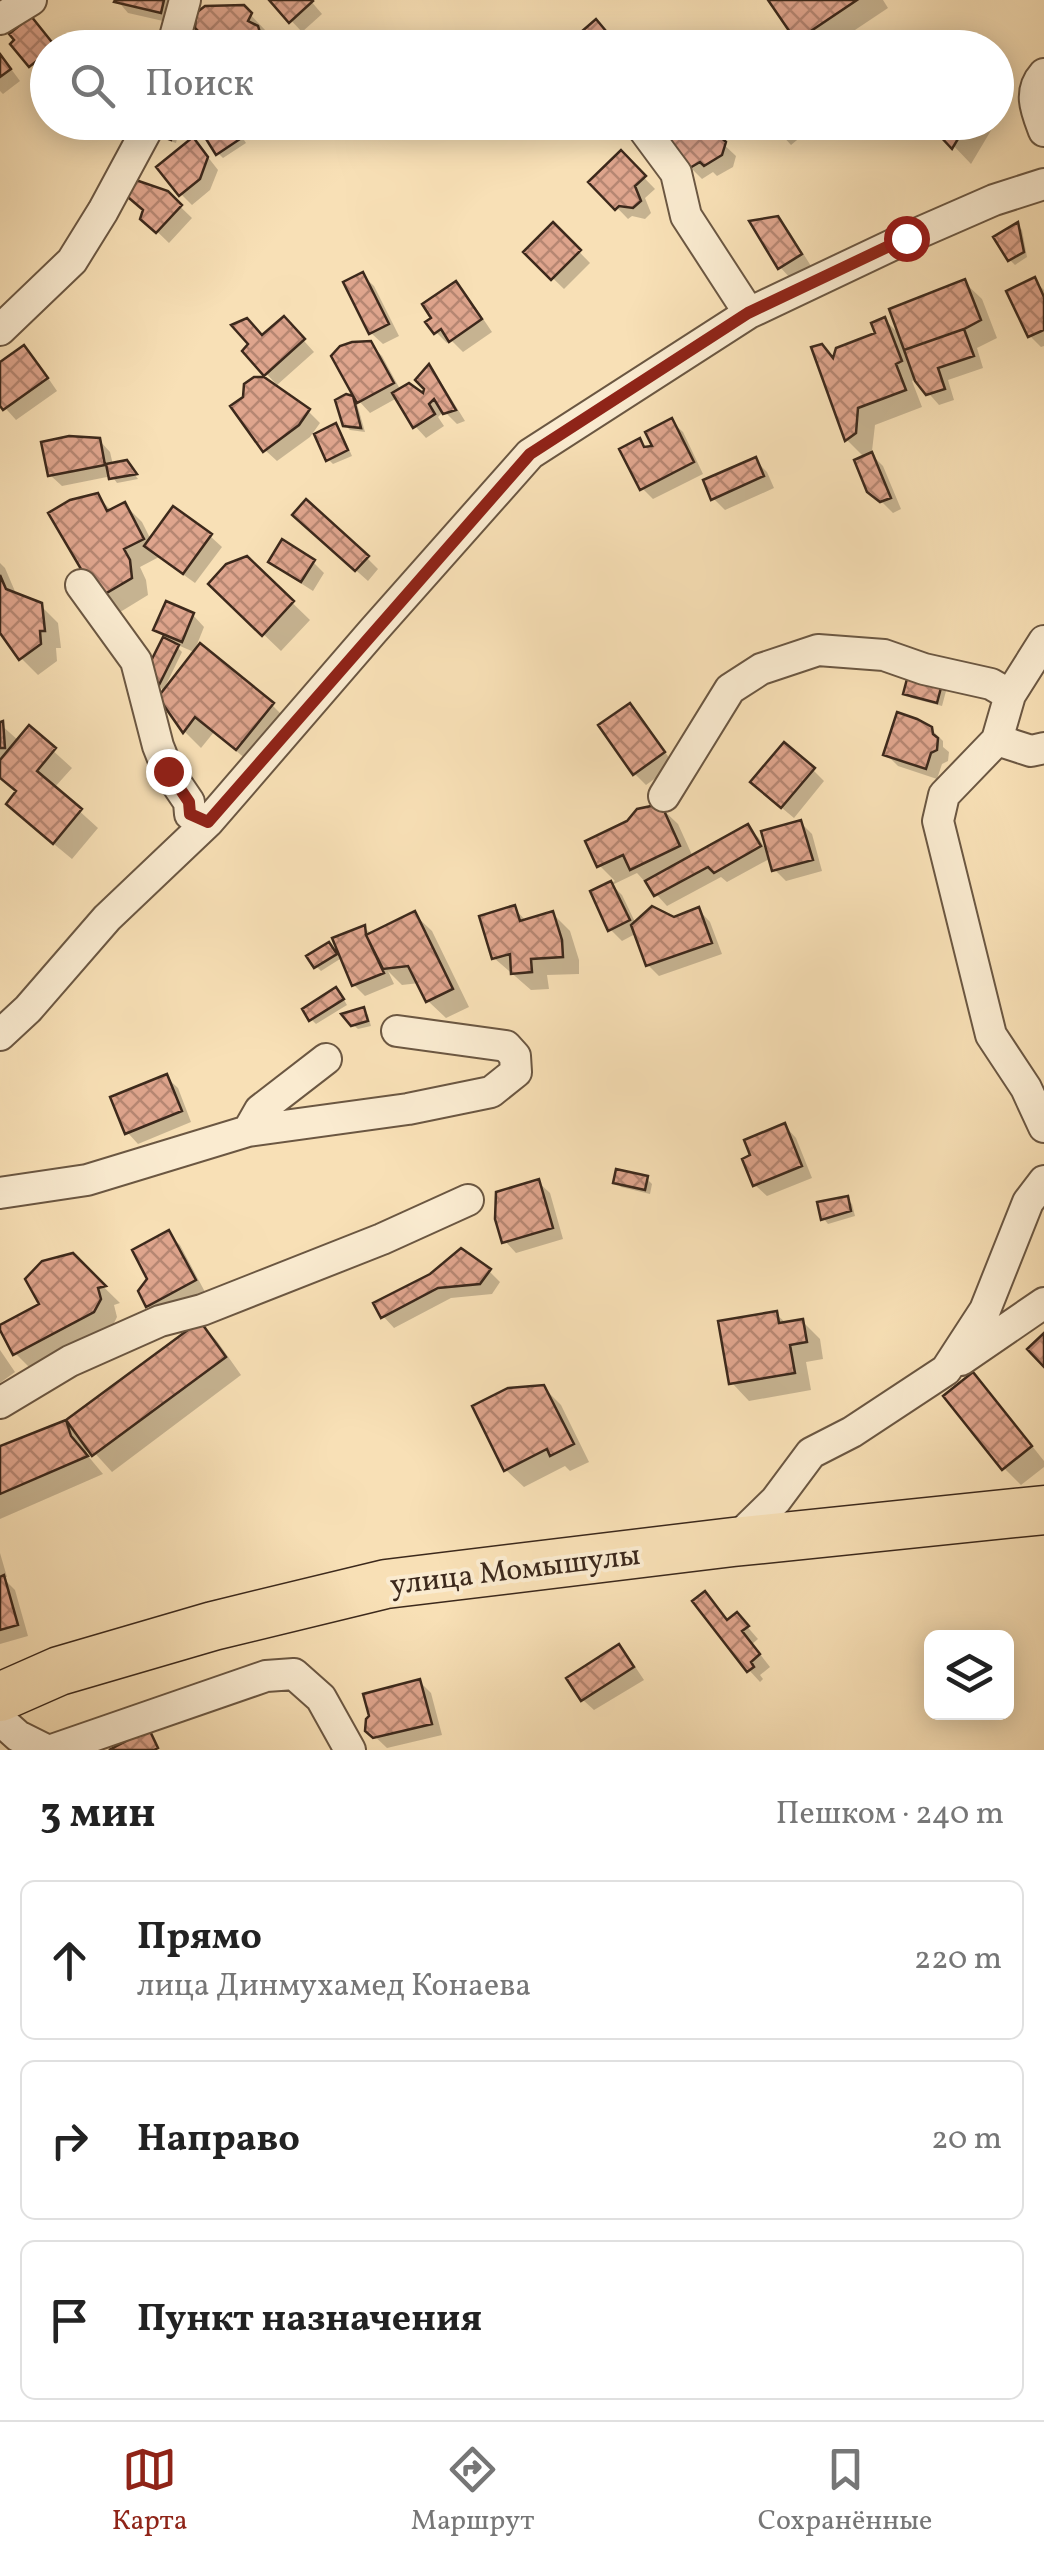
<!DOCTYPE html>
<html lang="ru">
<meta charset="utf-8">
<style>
:root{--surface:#fff;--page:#f2f2f2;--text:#222;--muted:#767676;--line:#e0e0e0;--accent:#8f2418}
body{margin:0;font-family:Vollkorn,serif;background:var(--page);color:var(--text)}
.controls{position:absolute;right:30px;bottom:30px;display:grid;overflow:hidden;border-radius:15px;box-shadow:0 5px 25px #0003}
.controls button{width:90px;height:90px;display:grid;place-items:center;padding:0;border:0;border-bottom:2px solid var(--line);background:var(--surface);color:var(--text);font:50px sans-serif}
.stop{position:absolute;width:30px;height:30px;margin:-22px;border:8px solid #8f2418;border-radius:50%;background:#fff}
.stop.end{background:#8f2418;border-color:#fff;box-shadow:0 2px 10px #0008}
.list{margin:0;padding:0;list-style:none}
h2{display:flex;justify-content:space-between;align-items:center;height:130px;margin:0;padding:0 40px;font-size:42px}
h2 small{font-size:32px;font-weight:400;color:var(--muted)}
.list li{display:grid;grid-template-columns:65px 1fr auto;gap:30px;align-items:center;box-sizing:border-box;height:160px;margin:0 20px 20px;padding:0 20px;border:2px solid var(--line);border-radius:15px}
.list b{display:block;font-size:38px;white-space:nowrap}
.list p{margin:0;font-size:32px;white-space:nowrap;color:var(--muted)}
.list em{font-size:32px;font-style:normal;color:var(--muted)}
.icon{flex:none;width:55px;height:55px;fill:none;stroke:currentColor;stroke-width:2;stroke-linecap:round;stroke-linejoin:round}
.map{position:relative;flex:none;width:1044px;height:1750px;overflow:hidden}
.search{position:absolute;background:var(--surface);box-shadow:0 5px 25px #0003;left:30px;right:30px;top:30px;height:110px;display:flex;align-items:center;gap:25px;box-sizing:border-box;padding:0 35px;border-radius:55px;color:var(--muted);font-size:38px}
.sheet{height:670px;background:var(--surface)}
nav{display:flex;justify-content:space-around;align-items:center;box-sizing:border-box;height:140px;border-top:2px solid var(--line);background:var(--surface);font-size:28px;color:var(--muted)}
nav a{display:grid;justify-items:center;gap:5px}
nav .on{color:var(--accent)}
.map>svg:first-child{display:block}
.shadow{fill:#0003}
.building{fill:url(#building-cross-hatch);stroke:#3c291c;stroke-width:2.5}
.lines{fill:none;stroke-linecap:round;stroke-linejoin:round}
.street-casing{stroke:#6b5742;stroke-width:34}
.primary-casing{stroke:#3c291c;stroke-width:51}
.street{stroke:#faebd0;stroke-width:30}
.primary{stroke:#f8e0b6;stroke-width:48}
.route{stroke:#8f2418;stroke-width:12}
.labels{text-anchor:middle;stroke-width:8;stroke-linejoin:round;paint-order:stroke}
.street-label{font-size:30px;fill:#3c291c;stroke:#faebd0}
</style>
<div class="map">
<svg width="1044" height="1750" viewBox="0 0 1044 1750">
<defs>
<pattern id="building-cross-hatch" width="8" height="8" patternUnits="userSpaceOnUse" patternTransform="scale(2.5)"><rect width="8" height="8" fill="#dfa58d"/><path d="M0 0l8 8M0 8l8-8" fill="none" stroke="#b68672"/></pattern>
</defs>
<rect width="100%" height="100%" fill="#f8e0b6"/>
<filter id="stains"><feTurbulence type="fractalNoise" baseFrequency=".002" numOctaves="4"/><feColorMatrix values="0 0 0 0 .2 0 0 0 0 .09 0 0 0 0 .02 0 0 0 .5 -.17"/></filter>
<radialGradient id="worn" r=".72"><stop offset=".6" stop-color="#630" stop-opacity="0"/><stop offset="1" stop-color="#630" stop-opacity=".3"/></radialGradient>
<path class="shadow" d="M 117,0 L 177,0 L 172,23 L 128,13 Z
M 272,0 L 310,0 L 322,14 L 302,32 Z
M 771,0 L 883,0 L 888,8 L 828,48 L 775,48 L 798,39 Z
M 243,7 L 267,32 L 265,37 L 275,48 L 192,48 Z
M 596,23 L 614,43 L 609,48 L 595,48 Z
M 42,30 L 56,48 L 48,48 L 48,73 L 42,77 L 14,44 Z
M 0,54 L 20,81 L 3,94 L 0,91 Z
M 168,122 L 177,122 L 180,126 L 176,143 L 170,141 L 164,136 Z
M 651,122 L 714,122 L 705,127 L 736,156 L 733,167 L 717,176 L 713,172 L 702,179 L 663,140 Z
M 770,122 L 819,122 L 791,145 Z
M 931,122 L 996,122 L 971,164 Z
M 234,125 L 246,143 L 223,158 L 218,153 Z
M 204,152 L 218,170 L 210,190 L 192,205 L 181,194 Z
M 621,154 L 655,189 L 645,198 L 651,213 L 645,219 L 632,216 L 628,219 L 592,182 Z
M 166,193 L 192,218 L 169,243 L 143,218 L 146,211 Z
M 777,219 L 789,231 L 811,266 L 791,279 L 780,267 Z
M 553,225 L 590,263 L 564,289 L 526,252 Z
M 1018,226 L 1022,230 L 1027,257 L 1015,265 L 1010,260 Z
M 362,275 L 374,286 L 399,336 L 383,344 L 371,333 L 346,283 Z
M 1034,280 L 1044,290 L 1044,346 L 1041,347 L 1030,336 Z
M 964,282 L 982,299 L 997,338 L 977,348 L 983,368 L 948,380 L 954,400 L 939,405 L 916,379 L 912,381 L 922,407 L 875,425 L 872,451 L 870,453 L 883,466 L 901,509 L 893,513 L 876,496 L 865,458 L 847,440 L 814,349 L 835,360 L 878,335 L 885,320 L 902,337 Z
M 456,284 L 467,295 L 492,332 L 463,352 L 451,340 L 447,343 L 436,332 Z
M 284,319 L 314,352 L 277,385 L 245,351 Z
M 370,344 L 382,356 L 401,391 L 424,397 L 429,368 L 439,379 L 465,421 L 457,424 L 444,411 L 438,417 L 444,426 L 426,438 L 415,426 L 397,398 L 370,413 L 359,401 Z
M 24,348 L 35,359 L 57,391 L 16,420 L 0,402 L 0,365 Z
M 351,398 L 357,404 L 365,432 L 350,430 L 345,425 Z
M 308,411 L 320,423 L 310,437 L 277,461 L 265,450 Z
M 671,421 L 683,432 L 703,474 L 653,499 L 642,488 L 640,442 L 647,449 L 656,448 Z
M 336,426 L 341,431 L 352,456 L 333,464 L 328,459 Z
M 99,440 L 110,452 L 113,465 L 126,463 L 138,479 L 117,483 L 112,476 L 62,486 L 50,475 Z
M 755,460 L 767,472 L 774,488 L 725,510 L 713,498 Z
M 97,496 L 112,511 L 125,505 L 142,522 L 151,540 L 210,536 L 222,547 L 195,583 L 159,557 L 140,567 L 146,580 L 148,595 L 117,614 L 51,514 Z
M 306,526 L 367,558 L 378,569 L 368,581 Z
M 247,559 L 310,620 L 281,651 L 211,584 Z
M 272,561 L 313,562 L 324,573 L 313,591 L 283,572 Z
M 0,563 L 5,568 L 17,596 L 40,605 L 58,623 L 61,648 L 56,648 L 57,661 L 38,675 L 21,658 L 0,629 Z
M 193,615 L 204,627 L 194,652 L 173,643 L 182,652 L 164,689 L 272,705 L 289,722 L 254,766 L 214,732 L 201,748 L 184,731 L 161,697 L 164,693 L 150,669 L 166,638 L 156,629 Z
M 941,686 L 946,691 L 942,706 L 911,698 L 906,693 Z
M 630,706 L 641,717 L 674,765 L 646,785 L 634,773 Z
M 0,724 L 19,741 L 29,729 L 72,768 L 54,788 L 98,828 L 72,859 L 26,821 L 18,793 L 0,776 Z
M 931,729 L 943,741 L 943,747 L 949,752 L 948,761 L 942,764 L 937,779 L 898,766 L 886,754 Z
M 813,770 L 824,781 L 794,818 L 764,793 Z
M 660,807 L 678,824 L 693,857 L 748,827 L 759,838 L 769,856 L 801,823 L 812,834 L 822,871 L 786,881 L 775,870 L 771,858 L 727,882 L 721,877 L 667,906 L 637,873 L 612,885 L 622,895 L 636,924 L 673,919 L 699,910 L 710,922 L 722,954 L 659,976 L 648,965 L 637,933 L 622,941 L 610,929 L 593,892 L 615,881 L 599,865 Z
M 514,908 L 527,922 L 553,914 L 570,931 L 579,960 L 579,974 L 547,975 L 549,989 L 531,990 L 494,958 Z
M 414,914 L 432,931 L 469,1007 L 446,1018 L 428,1001 L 419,983 L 402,985 L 388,971 L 394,984 L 365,996 L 354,985 L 364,927 L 372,935 Z
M 334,950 L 340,959 L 321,971 L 316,966 Z
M 341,995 L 347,1005 L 316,1024 L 311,1019 Z
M 363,1010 L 368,1015 L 371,1026 L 358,1029 L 352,1024 Z
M 166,1077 L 178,1088 L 191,1122 L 138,1144 L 127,1132 Z
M 785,1126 L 796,1138 L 812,1178 L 767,1196 L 755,1185 Z
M 647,1179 L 652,1184 L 650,1194 L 621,1187 L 616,1182 Z
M 538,1182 L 550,1193 L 563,1239 L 516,1253 L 505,1241 Z
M 847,1199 L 852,1204 L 855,1216 L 828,1224 L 824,1219 Z
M 168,1233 L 180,1245 L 205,1292 L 160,1317 L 148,1306 L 150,1279 Z
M 72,1256 L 120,1303 L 114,1305 L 117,1317 L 111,1329 L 33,1371 L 15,1353 Z
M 489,1271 L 500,1282 L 492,1294 L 451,1298 L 394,1328 L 383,1316 L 377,1304 Z
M 776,1314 L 787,1324 L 802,1321 L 820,1339 L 823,1359 L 806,1362 L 811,1390 L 749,1401 L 732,1383 Z
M 200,1324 L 217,1341 L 241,1375 L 112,1472 L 83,1440 L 88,1456 L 103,1474 L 0,1519 L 0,1448 L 67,1422 Z
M 0,1350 L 15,1372 L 0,1383 Z
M 972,1376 L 990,1393 L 1044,1461 L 1044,1467 L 1021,1485 L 1004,1468 Z
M 543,1387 L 561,1405 L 589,1462 L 570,1471 L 565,1466 L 524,1487 L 506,1470 L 475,1407 Z
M 0,1553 L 7,1577 L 3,1578 L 15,1590 L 28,1636 L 0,1644 Z
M 737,1615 L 758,1639 L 752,1644 L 770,1667 L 760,1675 L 763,1679 L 760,1682 L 749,1670 L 728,1622 Z
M 619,1647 L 630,1659 L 644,1680 L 594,1710 L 582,1699 Z
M 420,1682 L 431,1693 L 442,1735 L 387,1748 L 368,1730 Z"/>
<path class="building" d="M 115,0 L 164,0 L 161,13 L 114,2 Z
M 269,0 L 312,0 L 313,1 L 289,23 Z
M 768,0 L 857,0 L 796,41 Z
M 244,5 L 252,13 L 248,21 L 258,26 L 264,46 L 189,48 L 190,42 L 200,33 L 195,28 L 196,13 L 205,6 Z
M 31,16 L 55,46 L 48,48 L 48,52 L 29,67 L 10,44 L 14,40 L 9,34 Z
M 596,19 L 611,37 L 598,48 L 592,48 L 580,33 Z
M 666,33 L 674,48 L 622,48 L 641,34 Z
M 764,33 L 769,47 L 794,38 L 796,41 L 805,35 L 814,48 L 746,48 Z
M 571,34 L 581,48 L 554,48 Z
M 0,54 L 11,69 L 0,77 Z
M 165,122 L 175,122 L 171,140 L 162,137 Z
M 221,122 L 233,122 L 243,137 L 216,155 L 203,134 Z
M 676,122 L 704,122 L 726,142 L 722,155 L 704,166 L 700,162 L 688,169 L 659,140 Z
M 927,122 L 968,122 L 952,149 Z
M 193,137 L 208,157 L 200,179 L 179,196 L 156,167 Z
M 621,150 L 646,176 L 635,186 L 641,201 L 633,208 L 619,206 L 615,210 L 588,182 Z
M 127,177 L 168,191 L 182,205 L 156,233 L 140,219 L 143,210 L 122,192 Z
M 778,216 L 802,254 L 778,269 L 749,221 Z
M 553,222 L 581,250 L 551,280 L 523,252 Z
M 1018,222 L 1024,252 L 1008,261 L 993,237 Z
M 363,272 L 389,324 L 369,334 L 343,282 Z
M 1035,277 L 1044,297 L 1044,330 L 1028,337 L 1006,291 Z
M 965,279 L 981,320 L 964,329 L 904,350 L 889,309 Z
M 456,281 L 482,319 L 449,342 L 441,329 L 434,334 L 425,322 L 431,318 L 422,304 Z
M 284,316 L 305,339 L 264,376 L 242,351 L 248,344 L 231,325 L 247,318 L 262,335 Z
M 885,317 L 902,361 L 896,364 L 906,390 L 858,408 L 856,433 L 845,441 L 811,347 L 822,344 L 833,358 L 836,348 L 875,333 L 871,323 Z
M 964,329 L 974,356 L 938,368 L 945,389 L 926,395 L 915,381 L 904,350 Z
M 371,341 L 394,383 L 357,403 L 331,356 L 340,346 L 352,342 Z
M 24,345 L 48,378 L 3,410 L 0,406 L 0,362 Z
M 429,364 L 456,410 L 443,414 L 434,399 L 429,404 L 435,414 L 413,428 L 392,393 L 409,383 L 423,393 L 424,389 L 415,380 Z
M 254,377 L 264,377 L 310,409 L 299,425 L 263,452 L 230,406 L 243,397 L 244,384 Z
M 346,394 L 353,396 L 361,428 L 343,426 L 335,400 Z
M 672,418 L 694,462 L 640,490 L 619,449 L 640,438 L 644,447 L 652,446 L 645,432 Z
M 336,423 L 348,450 L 326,461 L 314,434 Z
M 69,436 L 100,438 L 105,465 L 48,476 L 41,442 Z
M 872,452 L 891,498 L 880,502 L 867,492 L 854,460 Z
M 756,457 L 764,476 L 711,500 L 703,480 Z
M 127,460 L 137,474 L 109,479 L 106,464 Z
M 98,493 L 107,511 L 125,502 L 144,539 L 124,549 L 130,560 L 132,578 L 98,598 L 48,513 L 70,500 Z
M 306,499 L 369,556 L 355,571 L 292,515 Z
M 173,506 L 212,534 L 183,574 L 144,546 Z
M 282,539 L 315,560 L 301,582 L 268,562 Z
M 247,556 L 294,601 L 262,636 L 208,584 L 226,564 Z
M 0,575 L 6,589 L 42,603 L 45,631 L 40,631 L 41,644 L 19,660 L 0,633 Z
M 166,601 L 194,613 L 182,642 L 153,630 Z
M 163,637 L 179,645 L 157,689 L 147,669 Z
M 200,643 L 274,703 L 236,750 L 195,717 L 183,733 L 158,697 Z
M 908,675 L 942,684 L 937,703 L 903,694 Z
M 630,703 L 665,752 L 633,775 L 598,725 Z
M 897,712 L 917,719 L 932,727 L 933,734 L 938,738 L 937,750 L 931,753 L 926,769 L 883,755 Z
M 3,721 L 5,748 L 0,748 L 0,722 Z
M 29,725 L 56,748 L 37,771 L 82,809 L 53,844 L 6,804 L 16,791 L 0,778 L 0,760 Z
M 784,742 L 815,768 L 781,808 L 750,782 Z
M 661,804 L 680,846 L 630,870 L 623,855 L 597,867 L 585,841 L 627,821 L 637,809 Z
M 801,820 L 813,860 L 772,871 L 761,831 Z
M 748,824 L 761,846 L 714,873 L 708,867 L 654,896 L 645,881 Z
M 611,881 L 630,920 L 608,931 L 590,891 Z
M 515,905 L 520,921 L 553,911 L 562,940 L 563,957 L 531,959 L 532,972 L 511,974 L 510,954 L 492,959 L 479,916 Z
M 652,906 L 674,917 L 699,907 L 712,943 L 646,966 L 631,925 Z
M 415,911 L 453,989 L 426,1002 L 408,966 L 383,969 L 366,935 Z
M 365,925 L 366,935 L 384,973 L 352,986 L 332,938 Z
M 329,942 L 337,954 L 314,968 L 306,956 Z
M 336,987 L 344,999 L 309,1021 L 302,1009 Z
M 364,1007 L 368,1021 L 351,1026 L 341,1014 Z
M 167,1074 L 182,1111 L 125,1134 L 110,1097 Z
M 785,1123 L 802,1166 L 753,1186 L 742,1159 L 750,1155 L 744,1140 Z
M 616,1169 L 648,1176 L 645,1190 L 613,1183 Z
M 539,1179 L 553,1228 L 502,1243 L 495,1219 L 496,1192 Z
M 848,1196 L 851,1211 L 821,1220 L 817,1202 Z
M 169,1230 L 196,1280 L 146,1307 L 138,1291 L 147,1279 L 132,1250 Z
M 461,1248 L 491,1269 L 480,1284 L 438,1288 L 381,1318 L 373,1303 L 430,1274 Z
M 73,1253 L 106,1286 L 98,1288 L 101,1299 L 94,1312 L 13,1355 L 0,1330 L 0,1325 L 39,1304 L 25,1279 L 42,1261 Z
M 777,1311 L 779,1323 L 803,1319 L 807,1342 L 790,1345 L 795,1373 L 729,1384 L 718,1321 Z
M 200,1321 L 226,1357 L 92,1456 L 66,1420 Z
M 1044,1333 L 1044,1367 L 1027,1349 Z
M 973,1372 L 1032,1446 L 1002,1470 L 943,1396 Z
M 544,1385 L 574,1444 L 550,1456 L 547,1449 L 504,1471 L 472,1406 L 508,1388 Z
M 66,1420 L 71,1436 L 88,1456 L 0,1494 L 0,1446 Z
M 4,1575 L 18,1625 L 0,1630 L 0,1577 Z
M 705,1591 L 727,1620 L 737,1612 L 749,1626 L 742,1631 L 760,1654 L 751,1662 L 754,1667 L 747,1672 L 692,1601 Z
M 619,1644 L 634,1667 L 581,1701 L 566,1678 Z
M 420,1679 L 432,1724 L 373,1738 L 365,1731 L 366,1719 L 369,1716 L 363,1694 Z
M 149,1729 L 158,1748 L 154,1750 L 109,1750 Z"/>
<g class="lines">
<defs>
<path id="street" d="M 0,19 L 31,0
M 172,48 L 185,0
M 1044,74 C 1028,92 1036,110 1044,131
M 639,123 L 676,173 L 686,216 L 749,313
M 0,330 L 72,261 L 103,211 L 151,122
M 81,585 L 136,661 L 158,746 L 168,771 L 189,802 L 190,814 L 208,822
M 1044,641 L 1010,695 L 997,740 L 944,795 L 938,821 L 991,1035 L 1026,1088 L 1044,1127
M 997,740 L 1031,751 L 1044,748
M 664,796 L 730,689 L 761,669 L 818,650 L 884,655 L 924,669 L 991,684 L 1010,695
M 0,1035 L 28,1009 L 107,918 L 208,822 L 373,631 L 530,454 L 749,313 L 907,238 L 994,200 L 1044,184
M 248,1131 L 260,1110 L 326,1059
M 0,1193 L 87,1180 L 248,1131 L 408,1109 L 491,1092 L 516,1072 L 515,1056 L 506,1046 L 397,1031
M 961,1360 L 1044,1303
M 0,1403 L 70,1361 L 160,1321 L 202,1310 L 382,1239 L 468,1200
M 733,1542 L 776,1500 L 811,1453 L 852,1432 L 946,1370 L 985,1310 L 1028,1202 L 1044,1181
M 0,1720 L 18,1736 L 46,1750
M 52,1750 L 266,1676 L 294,1674 L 321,1698 L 350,1750"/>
<path id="primary" d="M 0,1697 L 59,1671 L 213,1626 L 386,1584 L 733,1542 L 1044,1510"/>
</defs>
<use href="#street" class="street-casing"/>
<use href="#primary" class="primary-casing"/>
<use href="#street" class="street"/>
<use href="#primary" class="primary"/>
</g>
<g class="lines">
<path class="route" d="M 168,771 L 189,802 L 190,814 L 208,822 L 530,454 L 748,313 L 906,238"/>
</g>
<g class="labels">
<g class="street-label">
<text transform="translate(515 1569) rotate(-7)" y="10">улица Момышулы</text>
</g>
</g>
<rect width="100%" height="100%" filter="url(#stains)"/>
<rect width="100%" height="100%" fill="url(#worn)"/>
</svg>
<div class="controls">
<button><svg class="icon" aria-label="layers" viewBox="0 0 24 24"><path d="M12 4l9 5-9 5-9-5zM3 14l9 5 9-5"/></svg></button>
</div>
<div class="stop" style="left:906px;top:238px"></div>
<div class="stop end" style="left:168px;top:771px"></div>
<div class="search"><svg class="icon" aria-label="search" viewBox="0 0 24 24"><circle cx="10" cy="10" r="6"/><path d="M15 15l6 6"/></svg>Поиск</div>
</div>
<section class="sheet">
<h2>3 мин<small>Пешком · 240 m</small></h2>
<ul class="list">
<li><svg class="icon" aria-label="ahead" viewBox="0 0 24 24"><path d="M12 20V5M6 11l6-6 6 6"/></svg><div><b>Прямо</b><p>лица Динмухамед Конаева</p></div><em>220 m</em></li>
<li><svg class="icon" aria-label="right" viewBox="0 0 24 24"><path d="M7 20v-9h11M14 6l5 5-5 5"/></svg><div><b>Направо</b></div><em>20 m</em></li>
<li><svg class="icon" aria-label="arrive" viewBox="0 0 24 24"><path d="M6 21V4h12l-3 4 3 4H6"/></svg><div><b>Пункт назначения</b></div></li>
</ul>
</section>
<nav>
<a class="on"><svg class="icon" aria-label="map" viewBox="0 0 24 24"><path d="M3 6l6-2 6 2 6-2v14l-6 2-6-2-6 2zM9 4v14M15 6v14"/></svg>Карта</a>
<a><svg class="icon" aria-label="directions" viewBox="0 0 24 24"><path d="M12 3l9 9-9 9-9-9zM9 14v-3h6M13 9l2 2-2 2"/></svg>Маршрут</a>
<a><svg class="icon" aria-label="saved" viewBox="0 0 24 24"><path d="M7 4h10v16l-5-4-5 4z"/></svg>Сохранённые</a>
</nav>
